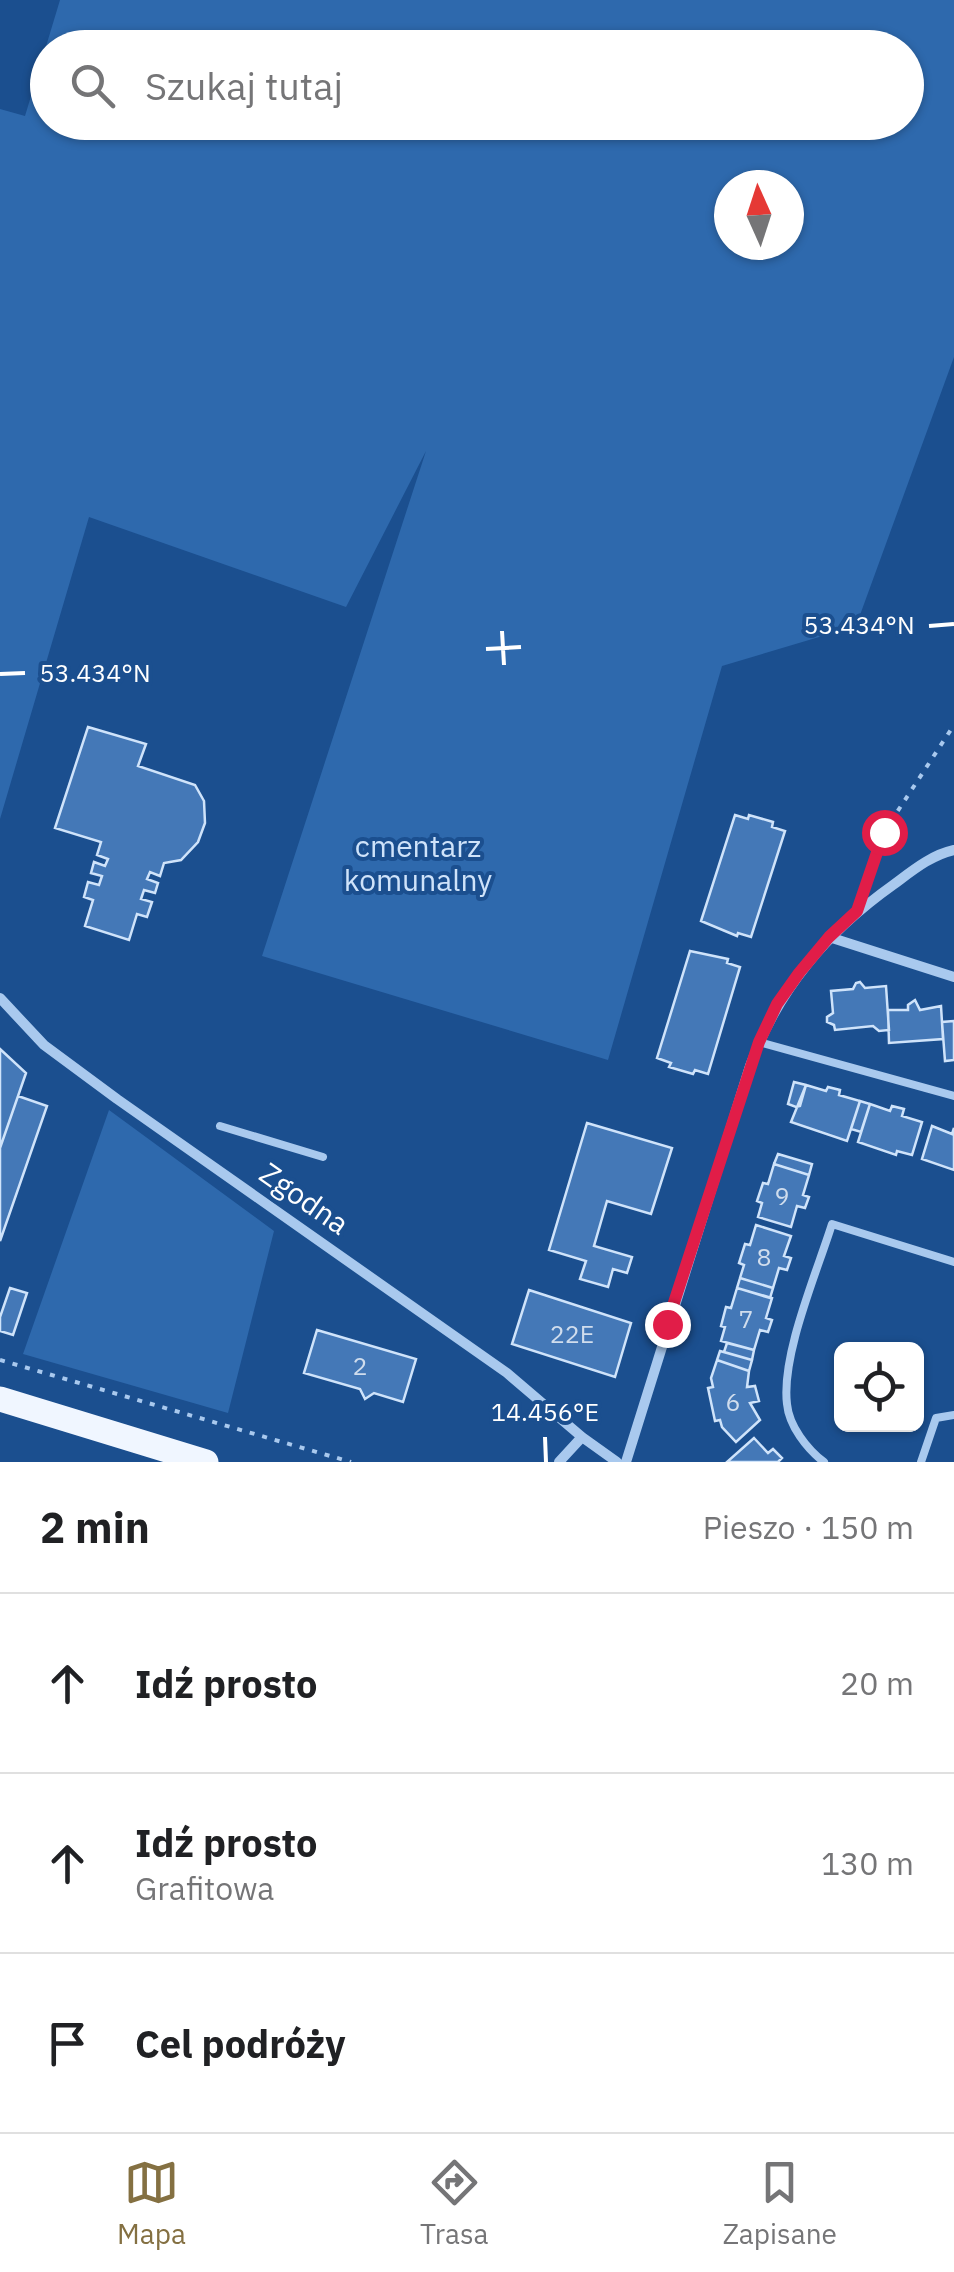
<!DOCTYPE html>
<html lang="pl">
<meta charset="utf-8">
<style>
:root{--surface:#fff;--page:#f6f6f6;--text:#202124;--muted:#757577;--line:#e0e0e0;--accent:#847042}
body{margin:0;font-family:"IBM Plex Sans",sans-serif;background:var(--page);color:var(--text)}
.controls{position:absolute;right:30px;bottom:30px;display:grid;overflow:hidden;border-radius:15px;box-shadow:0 2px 8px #0004}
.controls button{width:90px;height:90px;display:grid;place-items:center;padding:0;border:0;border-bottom:2px solid var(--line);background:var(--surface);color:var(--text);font:50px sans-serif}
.compass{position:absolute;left:714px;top:170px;width:90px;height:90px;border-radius:50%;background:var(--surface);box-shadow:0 2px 8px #0004;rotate:357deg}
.stop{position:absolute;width:30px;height:30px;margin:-22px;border:8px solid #e11d48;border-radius:50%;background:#fff}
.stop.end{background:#e11d48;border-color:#fff;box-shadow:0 2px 10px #0008}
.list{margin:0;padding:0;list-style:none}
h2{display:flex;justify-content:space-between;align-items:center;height:130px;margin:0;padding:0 40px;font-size:42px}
h2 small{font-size:32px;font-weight:400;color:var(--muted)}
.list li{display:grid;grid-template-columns:65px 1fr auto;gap:30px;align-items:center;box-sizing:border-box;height:180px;padding:0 40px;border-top:2px solid var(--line)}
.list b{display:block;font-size:38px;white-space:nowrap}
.list p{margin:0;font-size:32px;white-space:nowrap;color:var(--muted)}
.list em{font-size:32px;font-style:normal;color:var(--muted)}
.icon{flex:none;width:55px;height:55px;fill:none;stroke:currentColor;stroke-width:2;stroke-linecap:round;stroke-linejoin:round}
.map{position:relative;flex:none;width:954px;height:1462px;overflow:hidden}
.search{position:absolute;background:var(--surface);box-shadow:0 2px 8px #0004;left:30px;right:30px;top:30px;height:110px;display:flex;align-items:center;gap:25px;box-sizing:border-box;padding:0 35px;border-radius:55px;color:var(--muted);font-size:38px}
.sheet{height:670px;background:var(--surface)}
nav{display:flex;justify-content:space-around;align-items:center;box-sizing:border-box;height:140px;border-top:2px solid var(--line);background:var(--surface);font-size:28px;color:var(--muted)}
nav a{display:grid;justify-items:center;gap:5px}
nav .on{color:var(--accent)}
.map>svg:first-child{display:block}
.green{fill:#2e69ad;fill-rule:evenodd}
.building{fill:#4478b7;stroke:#cfe3fa;stroke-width:2.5}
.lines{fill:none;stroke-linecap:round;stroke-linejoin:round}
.path{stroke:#a9c9ee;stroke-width:4;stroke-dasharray:5 8;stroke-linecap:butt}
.service{stroke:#a9c9ee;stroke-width:8}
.minor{stroke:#a9c9ee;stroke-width:10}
.primary{stroke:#f0f6ff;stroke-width:25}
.route{stroke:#e11d48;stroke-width:12}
.ticks{fill:none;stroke:#fff;stroke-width:4}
.labels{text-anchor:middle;stroke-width:8;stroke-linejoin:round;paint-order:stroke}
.number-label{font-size:25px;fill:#d0dded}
.park-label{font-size:30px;fill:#cfe3fa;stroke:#1b4f8f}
.street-label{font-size:30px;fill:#fff;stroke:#1b4f8f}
.ticks-label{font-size:25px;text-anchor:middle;fill:#fff;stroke:#1b4f8f;stroke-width:8;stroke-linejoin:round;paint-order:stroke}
</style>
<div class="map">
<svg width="954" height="1462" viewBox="0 0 954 1462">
<rect width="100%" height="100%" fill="#1b4f8f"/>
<path class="green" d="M 60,0 L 954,0 L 954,357 L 856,626 L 722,666 L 608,1060 L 262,956 L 426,451 L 346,607 L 89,517 L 0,819 L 0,109 L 25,116 ZM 48,48 L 906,48 L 906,122 L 48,122 ZM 789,185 L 789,245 L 729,245 L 729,185 Z
M 109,1110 L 274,1231 L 228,1413 L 23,1354 Z"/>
<path class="building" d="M 88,727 L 146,744 L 138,766 L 195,785 L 204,801 L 205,823 L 198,842 L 181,860 L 164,863 L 160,876 L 150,872 L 147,879 L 158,883 L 155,893 L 144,890 L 141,899 L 152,902 L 147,917 L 137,914 L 129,940 L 85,926 L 93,900 L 84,897 L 88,882 L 99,885 L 102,876 L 91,873 L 94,862 L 105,866 L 108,859 L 97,855 L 101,842 L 55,828 Z
M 735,815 L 748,819 L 749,815 L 773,822 L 772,827 L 785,831 L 751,937 L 738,933 L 737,936 L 701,921 Z
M 690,951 L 728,959 L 727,963 L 740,967 L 708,1074 L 695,1070 L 693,1074 L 669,1067 L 671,1063 L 657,1058 Z
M 860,982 L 865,988 L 886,986 L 889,1030 L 879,1031 L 873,1026 L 835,1030 L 834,1025 L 827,1022 L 827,1017 L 833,1013 L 831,991 L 853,989 L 856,983 Z
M 915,1000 L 920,1010 L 941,1006 L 943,1039 L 889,1043 L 888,1010 L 908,1010 L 908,1005 Z
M 954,1021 L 954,1060 L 945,1061 L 942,1022 Z
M 0,1049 L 26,1073 L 0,1148 Z
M 794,1082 L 806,1085 L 800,1106 L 796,1107 L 788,1104 Z
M 806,1085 L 826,1091 L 828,1087 L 840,1090 L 839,1095 L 860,1101 L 847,1141 L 791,1122 Z
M 18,1096 L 47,1106 L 0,1241 L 0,1148 Z
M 860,1101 L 870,1104 L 861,1132 L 851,1129 Z
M 870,1104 L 890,1111 L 892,1106 L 904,1109 L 902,1116 L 922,1122 L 912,1155 L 897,1151 L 896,1155 L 858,1142 Z
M 587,1123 L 672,1148 L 651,1214 L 607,1201 L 594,1246 L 632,1257 L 627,1273 L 613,1269 L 608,1287 L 580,1279 L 586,1261 L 549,1250 Z
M 932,1126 L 952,1134 L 954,1128 L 954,1170 L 922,1159 Z
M 778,1154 L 812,1164 L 809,1175 L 774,1164 Z
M 774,1164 L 809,1175 L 803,1195 L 809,1197 L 805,1208 L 797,1206 L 791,1227 L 758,1217 L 762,1203 L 757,1201 L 763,1183 L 768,1184 Z
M 756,1225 L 791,1236 L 784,1256 L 791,1258 L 787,1270 L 779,1268 L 773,1288 L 740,1278 L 744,1265 L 739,1263 L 745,1244 L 750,1245 Z
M 740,1278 L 773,1288 L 770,1298 L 737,1288 Z
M 10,1288 L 27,1293 L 13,1335 L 0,1331 L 0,1317 Z
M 737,1288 L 772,1298 L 766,1318 L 772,1320 L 768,1332 L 760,1330 L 754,1350 L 721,1341 L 725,1327 L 721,1326 L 726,1307 L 731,1308 Z
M 529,1290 L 631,1323 L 615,1377 L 512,1344 Z
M 317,1330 L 416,1359 L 403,1402 L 374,1393 L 365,1399 L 360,1389 L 304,1373 Z
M 727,1343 L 754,1350 L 752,1360 L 724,1352 Z
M 720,1351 L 752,1360 L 749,1371 L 717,1360 Z
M 717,1360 L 749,1371 L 747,1387 L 755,1386 L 759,1401 L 750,1403 L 760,1420 L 736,1442 L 722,1427 L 720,1420 L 715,1421 L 708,1388 L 713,1387 L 711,1378 Z
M 754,1438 L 768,1453 L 773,1449 L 782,1458 L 778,1462 L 727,1462 Z"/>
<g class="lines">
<path class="path" d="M 867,882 L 884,832 L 954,725
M 0,1360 L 351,1462"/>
<path class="service" d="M 759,1042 L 954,1096
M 220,1126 L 323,1157
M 824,1462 C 807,1449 789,1426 787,1404 C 781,1355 817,1272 832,1224 L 954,1262
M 921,1462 L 936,1418 L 954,1415"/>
<path class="minor" d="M 829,937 L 954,977
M 0,998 L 44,1045 L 117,1099 L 507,1373 L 582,1437 L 617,1462
M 559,1462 L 582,1437
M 626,1462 L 750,1066 C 778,989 827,932 893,885 C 912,871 931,855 954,850"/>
<path class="primary" d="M 0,1399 L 206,1462"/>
</g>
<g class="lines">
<path class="route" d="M 667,1324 L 759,1042 L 777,1004 L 799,973 L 829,937 L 857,911 L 884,832"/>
</g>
<path class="ticks" d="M 929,626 L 954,624M 502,631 L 504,665M 486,649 L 521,647M 0,674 L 25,673M 545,1437 L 546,1462"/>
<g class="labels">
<g class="number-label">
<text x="782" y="1205">9</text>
<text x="764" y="1266">8</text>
<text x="746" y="1328">7</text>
<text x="572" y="1343">22E</text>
<text x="360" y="1375">2</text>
<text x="733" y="1411">6</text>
</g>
<g class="park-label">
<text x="418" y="857">cmentarz<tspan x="418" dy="34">komunalny</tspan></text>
</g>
<g class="street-label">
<text transform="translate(304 1199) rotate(35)" y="10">Zgodna</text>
</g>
</g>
<g class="ticks-label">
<text x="859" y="634">53.434°N</text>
<text x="95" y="682">53.434°N</text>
<text x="545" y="1421">14.456°E</text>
</g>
</svg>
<div class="controls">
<button><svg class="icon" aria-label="locate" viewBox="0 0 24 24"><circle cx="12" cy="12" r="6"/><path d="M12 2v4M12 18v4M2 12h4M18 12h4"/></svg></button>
</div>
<svg class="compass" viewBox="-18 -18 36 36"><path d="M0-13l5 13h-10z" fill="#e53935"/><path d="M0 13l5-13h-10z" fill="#757577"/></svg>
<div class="stop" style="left:884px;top:832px"></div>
<div class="stop end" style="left:667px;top:1324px"></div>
<div class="search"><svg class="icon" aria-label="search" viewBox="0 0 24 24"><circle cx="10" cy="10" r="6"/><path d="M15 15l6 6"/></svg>Szukaj tutaj</div>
</div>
<section class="sheet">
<h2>2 min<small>Pieszo · 150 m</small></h2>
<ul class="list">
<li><svg class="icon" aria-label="ahead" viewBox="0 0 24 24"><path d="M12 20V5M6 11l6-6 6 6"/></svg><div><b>Idź prosto</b></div><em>20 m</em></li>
<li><svg class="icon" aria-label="ahead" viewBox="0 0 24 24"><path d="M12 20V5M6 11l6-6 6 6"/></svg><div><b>Idź prosto</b><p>Grafitowa</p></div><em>130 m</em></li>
<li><svg class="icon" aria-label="arrive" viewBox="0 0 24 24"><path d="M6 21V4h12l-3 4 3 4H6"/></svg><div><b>Cel podróży</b></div></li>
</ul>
</section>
<nav>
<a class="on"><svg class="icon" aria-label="map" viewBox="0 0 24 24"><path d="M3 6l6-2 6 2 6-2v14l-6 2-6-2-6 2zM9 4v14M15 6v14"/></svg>Mapa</a>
<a><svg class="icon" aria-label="directions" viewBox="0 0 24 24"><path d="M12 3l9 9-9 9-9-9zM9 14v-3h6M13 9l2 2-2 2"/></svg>Trasa</a>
<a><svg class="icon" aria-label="saved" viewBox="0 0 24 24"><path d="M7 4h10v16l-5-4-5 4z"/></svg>Zapisane</a>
</nav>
